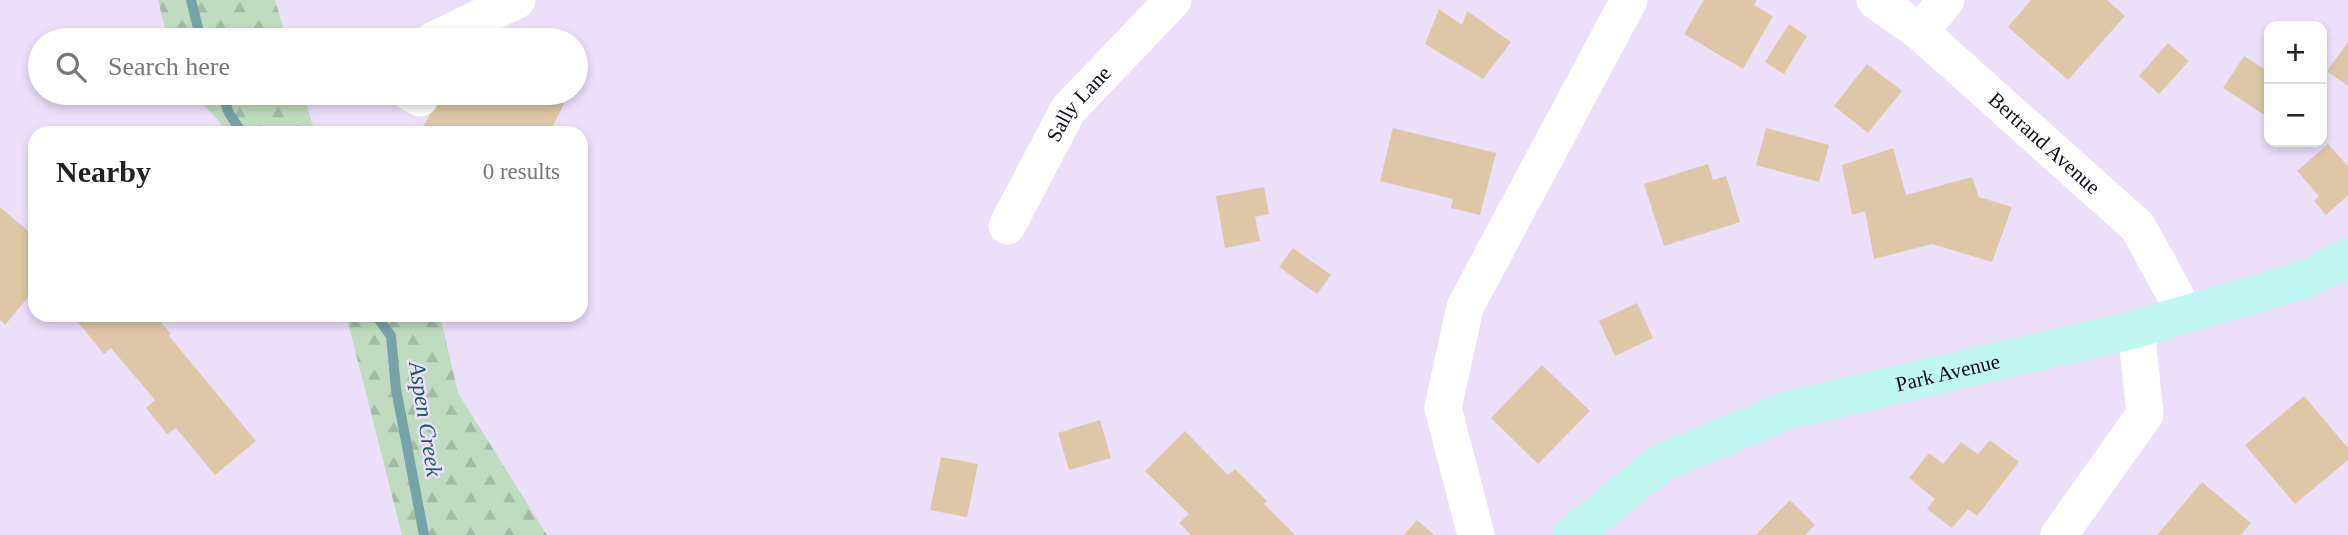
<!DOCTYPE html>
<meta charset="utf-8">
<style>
:root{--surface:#fff;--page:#f2f2f2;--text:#222;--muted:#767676;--line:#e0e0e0}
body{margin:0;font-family:"Times New Roman",serif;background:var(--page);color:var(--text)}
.controls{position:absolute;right:21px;top:21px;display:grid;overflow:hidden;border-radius:14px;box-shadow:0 4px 10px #0003}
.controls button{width:63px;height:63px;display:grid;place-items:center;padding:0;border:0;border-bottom:2px solid var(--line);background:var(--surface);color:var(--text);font:35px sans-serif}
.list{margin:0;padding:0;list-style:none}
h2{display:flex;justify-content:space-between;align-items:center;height:91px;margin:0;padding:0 28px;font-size:30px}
h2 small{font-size:23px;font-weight:400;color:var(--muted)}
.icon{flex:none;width:38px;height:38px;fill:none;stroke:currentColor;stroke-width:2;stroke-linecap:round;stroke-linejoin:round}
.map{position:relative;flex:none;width:2348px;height:535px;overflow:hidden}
.search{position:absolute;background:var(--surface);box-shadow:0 4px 10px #0003;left:28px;top:28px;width:560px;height:77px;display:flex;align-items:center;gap:18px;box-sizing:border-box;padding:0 24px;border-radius:38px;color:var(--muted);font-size:26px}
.panel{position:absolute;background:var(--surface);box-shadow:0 4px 10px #0003;left:28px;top:126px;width:560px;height:196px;border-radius:21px}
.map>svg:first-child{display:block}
.forest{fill:url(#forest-firs)}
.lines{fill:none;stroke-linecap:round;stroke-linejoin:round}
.stream{stroke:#75a3a7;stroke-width:10}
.building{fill:#ddc7a7}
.street{stroke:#fff;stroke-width:37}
.secondary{stroke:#c1f8f2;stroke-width:38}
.labels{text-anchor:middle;stroke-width:5;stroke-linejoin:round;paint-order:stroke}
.street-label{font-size:21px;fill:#100b16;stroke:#ebdffa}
.water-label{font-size:23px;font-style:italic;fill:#1d5d62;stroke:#ebdffa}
</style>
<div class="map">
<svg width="2348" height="535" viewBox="0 0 2348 535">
<defs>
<pattern id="forest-firs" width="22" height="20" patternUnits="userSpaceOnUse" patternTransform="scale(1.75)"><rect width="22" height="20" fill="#bfdbc0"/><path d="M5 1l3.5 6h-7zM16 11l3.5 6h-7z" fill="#a3bba4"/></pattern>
</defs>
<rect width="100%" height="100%" fill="#ebdffa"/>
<path class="forest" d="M 158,0 L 275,0 L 287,40 L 168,40 Z
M 192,93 L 303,93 L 315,133 L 223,133 L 220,122 Z
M 346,315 L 440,315 L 458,393 L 547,535 L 402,535 Z"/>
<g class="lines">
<path class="stream" d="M 191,0 L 201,40
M 221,93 L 229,113 L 242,133
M 376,315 L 391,336 L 396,389 L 424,535"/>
</g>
<path class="building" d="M 1704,0 L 1757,0 L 1754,5 L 1773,16 L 1743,69 L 1684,34 Z
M 2031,0 L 2107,0 L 2125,16 L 2068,80 L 2008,27 Z
M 1439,9 L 1462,25 L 1467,11 L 1511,42 L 1483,79 L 1425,44 Z
M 1789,24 L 1807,36 L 1784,74 L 1765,62 Z
M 2348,42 L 2348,86 L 2327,71 Z
M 2168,43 L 2189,61 L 2159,94 L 2139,76 Z
M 2244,56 L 2269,72 L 2269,118 L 2223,88 Z
M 1867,64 L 1902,91 L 1868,133 L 1834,106 Z
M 441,93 L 466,93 L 478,99 L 481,93 L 549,93 L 547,95 L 564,104 L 549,133 L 420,133 Z
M 1393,128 L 1496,153 L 1480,215 L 1451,208 L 1453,199 L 1380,181 Z
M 1766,128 L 1829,145 L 1819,182 L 1756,165 Z
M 2328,144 L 2348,166 L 2348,195 L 2326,215 L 2314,201 L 2319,196 L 2297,171 Z
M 1893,148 L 1906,195 L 1972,177 L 1979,197 L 2012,207 L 1992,262 L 1932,244 L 1874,259 L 1865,211 L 1852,215 L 1842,165 Z
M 1708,164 L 1713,180 L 1726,176 L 1740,222 L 1664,246 L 1644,184 Z
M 1264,187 L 1269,214 L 1255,217 L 1260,241 L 1225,248 L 1216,196 Z
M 0,207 L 35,237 L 35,289 L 5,325 L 0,320 Z
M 1293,248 L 1331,275 L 1317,294 L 1279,267 Z
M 1637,303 L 1653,338 L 1615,356 L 1599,321 Z
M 84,315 L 155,315 L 171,334 L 169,336 L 256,441 L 215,475 L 176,428 L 167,434 L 146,408 L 155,400 L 111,348 L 104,354 L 77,321 Z
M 1542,365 L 1590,411 L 1538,464 L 1491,418 Z
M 2304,396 L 2348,448 L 2348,460 L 2295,504 L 2245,445 Z
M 1100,420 L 1111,458 L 1069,470 L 1058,433 Z
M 1185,431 L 1228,475 L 1235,469 L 1267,501 L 1264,504 L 1295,535 L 1191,535 L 1179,523 L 1189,514 L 1145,471 Z
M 1990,440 L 2019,462 L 1977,516 L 1968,509 L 1952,528 L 1927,509 L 1935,499 L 1909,478 L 1929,453 L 1943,464 L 1961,442 L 1978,454 Z
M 941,457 L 978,464 L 967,517 L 930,510 Z
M 2202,482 L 2251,523 L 2241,535 L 2157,535 Z
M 1790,500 L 1815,525 L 1805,535 L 1756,535 Z
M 1417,520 L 1434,535 L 1404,535 Z"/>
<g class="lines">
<g class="street">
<path id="s1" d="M 1875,0 L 1920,32 L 2138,227 L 2185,313"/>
<path d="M 1920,32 L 1946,0"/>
<path d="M 434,40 L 517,0"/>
<path d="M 411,93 L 420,98"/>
<path id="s2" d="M 1007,226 L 1068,110 L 1173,0"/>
<path d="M 1476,535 L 1443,408 L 1465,307 L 1629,0"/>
<path d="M 2059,535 L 2145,414 L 2136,329"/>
</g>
<path class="secondary" id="s3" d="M 1572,535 L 1661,463 L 1788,410 L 2136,329 L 2309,278 L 2348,257"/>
</g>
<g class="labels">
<g class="street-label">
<text dy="7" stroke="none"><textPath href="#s2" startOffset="142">Sally Lane</textPath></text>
<text dy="7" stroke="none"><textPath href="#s1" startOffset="222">Bertrand Avenue</textPath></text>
<text dy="7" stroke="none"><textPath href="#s3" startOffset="416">Park Avenue</textPath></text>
</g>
<g class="water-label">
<text transform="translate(426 419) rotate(81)" y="8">Aspen Creek</text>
</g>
</g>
</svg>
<div class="controls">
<button>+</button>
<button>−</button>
</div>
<div class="search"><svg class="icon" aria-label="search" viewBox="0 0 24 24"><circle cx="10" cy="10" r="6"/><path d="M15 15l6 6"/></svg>Search here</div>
<section class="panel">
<h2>Nearby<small>0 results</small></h2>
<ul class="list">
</ul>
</section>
</div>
